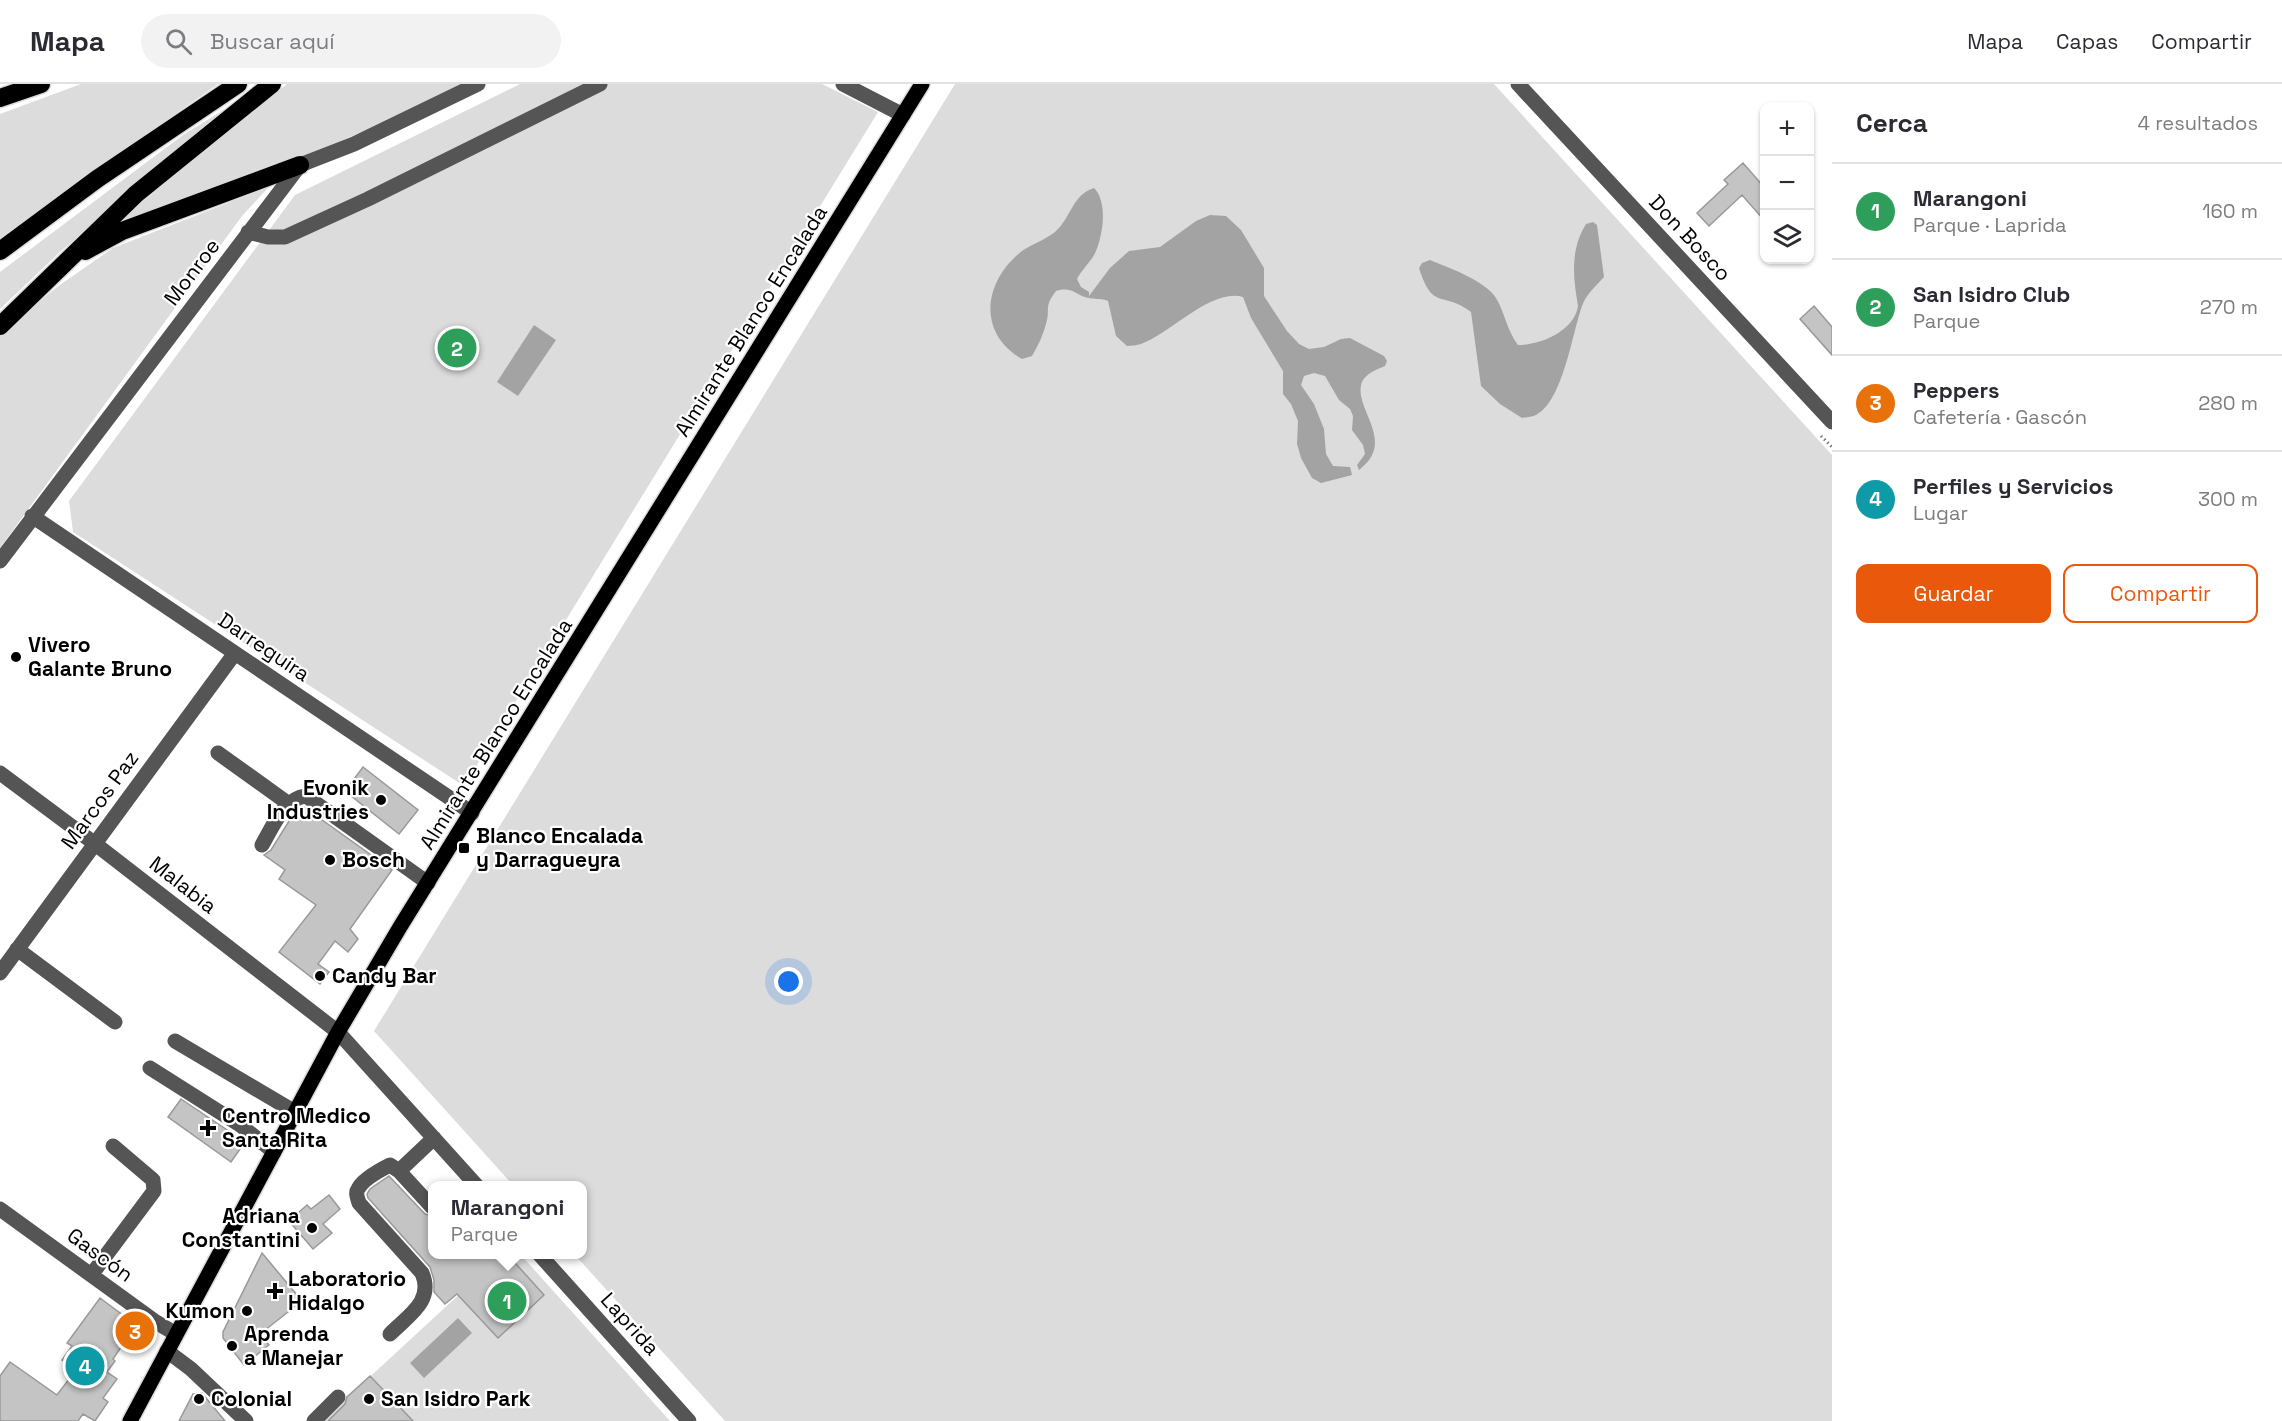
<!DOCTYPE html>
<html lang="es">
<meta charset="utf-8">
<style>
:root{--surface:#fff;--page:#f2f2f3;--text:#2b2b33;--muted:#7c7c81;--line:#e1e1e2;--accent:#ea580c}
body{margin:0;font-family:"Space Grotesk",sans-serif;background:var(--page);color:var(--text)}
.controls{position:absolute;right:18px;top:18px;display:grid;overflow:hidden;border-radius:12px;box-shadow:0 2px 4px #0004}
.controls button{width:54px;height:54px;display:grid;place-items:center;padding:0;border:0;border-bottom:2px solid var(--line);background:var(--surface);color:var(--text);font:30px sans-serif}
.you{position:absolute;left:789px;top:898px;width:21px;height:21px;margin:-15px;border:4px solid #fff;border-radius:50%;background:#1a73e8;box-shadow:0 0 0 9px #1a73e833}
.badge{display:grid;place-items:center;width:39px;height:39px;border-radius:50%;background:var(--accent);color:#fff;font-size:20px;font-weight:700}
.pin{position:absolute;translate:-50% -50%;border:3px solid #fff;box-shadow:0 2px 6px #0006}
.popup{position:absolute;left:428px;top:1097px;width:159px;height:78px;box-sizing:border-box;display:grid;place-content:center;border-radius:12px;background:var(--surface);filter:drop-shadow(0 2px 4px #0005);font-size:20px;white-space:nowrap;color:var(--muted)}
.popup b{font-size:22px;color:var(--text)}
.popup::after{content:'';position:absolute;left:50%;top:100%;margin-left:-12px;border:12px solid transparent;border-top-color:var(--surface)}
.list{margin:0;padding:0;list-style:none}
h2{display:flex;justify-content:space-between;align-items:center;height:78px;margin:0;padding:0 24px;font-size:26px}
h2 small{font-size:20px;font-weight:400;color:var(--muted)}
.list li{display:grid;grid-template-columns:39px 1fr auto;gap:18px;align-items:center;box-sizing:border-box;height:96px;padding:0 24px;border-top:2px solid var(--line)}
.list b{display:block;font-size:22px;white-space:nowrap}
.list p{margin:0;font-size:20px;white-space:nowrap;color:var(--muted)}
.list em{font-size:20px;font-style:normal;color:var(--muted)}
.actions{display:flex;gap:12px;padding:18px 24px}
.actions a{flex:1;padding:14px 0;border:2px solid var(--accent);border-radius:12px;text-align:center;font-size:21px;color:var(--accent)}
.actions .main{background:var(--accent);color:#fff}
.icon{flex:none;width:33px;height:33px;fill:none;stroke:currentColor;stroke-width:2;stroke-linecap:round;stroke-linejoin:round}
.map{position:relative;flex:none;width:1832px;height:1337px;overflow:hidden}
header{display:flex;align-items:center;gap:36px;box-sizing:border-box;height:84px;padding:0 30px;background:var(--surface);border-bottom:2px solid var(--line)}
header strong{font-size:28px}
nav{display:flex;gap:33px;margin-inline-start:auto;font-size:21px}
.search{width:420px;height:54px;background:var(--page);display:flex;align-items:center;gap:15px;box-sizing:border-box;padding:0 21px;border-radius:33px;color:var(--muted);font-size:22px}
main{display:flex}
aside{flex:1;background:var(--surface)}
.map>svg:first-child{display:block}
.green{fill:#dcdcdc}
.water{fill:#a3a3a3}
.building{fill:#c4c4c4;stroke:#999;stroke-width:1.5}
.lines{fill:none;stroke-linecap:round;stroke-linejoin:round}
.major-casing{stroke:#dbdbdb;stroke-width:18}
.highway-casing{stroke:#dbdbdb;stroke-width:21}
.path{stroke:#777;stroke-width:3;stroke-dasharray:1.5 3;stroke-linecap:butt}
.minor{stroke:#555;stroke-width:15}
.major{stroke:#000;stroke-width:15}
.highway{stroke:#000;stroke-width:18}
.poi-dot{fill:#000;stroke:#fff;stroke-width:2}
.labels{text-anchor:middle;stroke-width:4.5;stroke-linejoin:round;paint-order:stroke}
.street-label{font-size:21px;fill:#000;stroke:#fff}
.poi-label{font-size:21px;font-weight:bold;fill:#000;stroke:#fff;text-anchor:start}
</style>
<header>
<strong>Mapa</strong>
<div class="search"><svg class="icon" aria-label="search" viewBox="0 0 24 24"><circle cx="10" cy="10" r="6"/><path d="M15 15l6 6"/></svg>Buscar aquí</div>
<nav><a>Mapa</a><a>Capas</a><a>Compartir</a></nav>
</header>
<main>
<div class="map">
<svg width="1832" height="1337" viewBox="0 0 1832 1337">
<rect width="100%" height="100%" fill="#fff"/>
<path class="green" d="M 81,0 L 218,0 L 123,66 L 0,161 L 0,30 Z
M 287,0 L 469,0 C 356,55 238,97 120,139 L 122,135 Z
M 520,0 L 822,0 L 878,28 L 464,702 L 73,448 L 69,417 L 295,111 Z
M 955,0 L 1494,0 L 1832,371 L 1832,1337 L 725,1337 L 575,1171 L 582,1170 L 582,1102 L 513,1101 L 374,947 Z
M 233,20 L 61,167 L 0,225 L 0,188 L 183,51 Z
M 269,103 L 242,132 L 0,464 L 0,251 L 57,203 L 113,164 Z
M 503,1170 L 521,1171 L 670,1337 L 322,1337 Z"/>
<path class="water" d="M 1094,104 C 1108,118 1103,150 1096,167 C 1092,177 1082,185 1077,195 L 1081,203 L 1089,208 L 1089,212 L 1110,184 L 1129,167 L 1160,163 L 1196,137 L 1210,131 L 1226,132 L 1241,146 L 1264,184 L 1264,212 L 1287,247 L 1299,260 L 1309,265 L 1324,263 L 1341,255 L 1350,254 L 1384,272 L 1387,277 L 1385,282 C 1378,285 1366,289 1362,298 C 1352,324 1398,357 1359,386 L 1357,381 L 1365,370 L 1363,361 L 1352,346 L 1353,332 L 1350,325 L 1339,316 L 1325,292 L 1314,289 L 1304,292 L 1301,301 L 1314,320 L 1324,345 L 1326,370 L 1333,382 L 1350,383 L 1352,391 L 1321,399 L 1312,394 L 1301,374 L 1297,360 L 1298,337 L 1291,320 L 1283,310 L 1283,287 L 1251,234 L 1243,213 C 1211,204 1170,250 1141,260 C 1137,261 1131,262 1127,262 L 1116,252 L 1108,217 C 1101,214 1096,216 1089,214 C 1074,211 1073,202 1056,207 C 1043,224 1051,224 1046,240 C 1043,251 1038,262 1032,272 L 1022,275 C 976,248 984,197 1022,167 C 1032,160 1045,156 1055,148 C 1071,134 1072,111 1094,104 Z
M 1593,138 L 1597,141 L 1604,193 C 1596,202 1586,210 1582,222 C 1572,250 1563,317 1536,331 C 1532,333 1527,333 1522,334 L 1500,320 L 1481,302 L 1471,228 C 1442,206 1433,228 1419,184 L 1422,179 L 1430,176 C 1447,183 1486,197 1496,214 C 1505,229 1507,247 1518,261 C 1541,261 1574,247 1578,222 C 1573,193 1570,166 1586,140 Z
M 534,241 L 556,256 L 518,312 L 497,298 Z
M 458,1234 L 472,1249 L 424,1294 L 410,1279 Z"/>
<path class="building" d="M 1743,79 L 1764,103 L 1764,136 L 1742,111 L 1709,142 L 1697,129 L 1728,100 L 1724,96 Z
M 1814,222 L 1832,243 L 1832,271 L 1800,235 Z
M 363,683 L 418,726 L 399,750 L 345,707 Z
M 304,723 L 392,786 L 350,845 L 358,855 L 348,868 L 335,857 L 318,880 L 329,888 L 320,900 L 279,868 L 316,821 L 279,795 L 285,786 L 264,771 L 271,766 L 294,729 Z
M 181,1015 L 245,1058 L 231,1078 L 168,1033 Z
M 389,1092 L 425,1130 L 432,1132 L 432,1170 L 507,1170 L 544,1211 L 498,1254 L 457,1210 L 445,1220 L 434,1208 L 434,1196 L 430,1183 L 368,1114 L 367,1110 L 370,1105 Z
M 329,1111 L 340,1125 L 323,1140 L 332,1149 L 313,1165 L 289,1137 L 307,1121 L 311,1125 Z
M 262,1169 L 302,1217 L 260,1250 L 269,1261 L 244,1281 L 223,1254 L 223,1248 Z
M 100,1214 L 136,1241 L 113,1275 L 115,1277 L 107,1288 L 117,1295 L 103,1314 L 108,1318 L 95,1337 L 83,1330 L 78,1337 L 0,1337 L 0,1292 L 10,1278 L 57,1311 L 76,1286 L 62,1276 L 72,1262 L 67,1259 Z
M 370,1292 L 413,1337 L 328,1337 L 345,1320 L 347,1313 Z
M 202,1309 L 225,1337 L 179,1337 L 193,1310 Z"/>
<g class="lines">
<defs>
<path id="major" d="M 130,1337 L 338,948 L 400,843 L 922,0"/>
<path id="highway" d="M 0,14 L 41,0
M 0,167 L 97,95 L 238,0
M 85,167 L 122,147 L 300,81
M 0,242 L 136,110 L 272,0"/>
</defs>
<use href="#major" class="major-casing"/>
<use href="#highway" class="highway-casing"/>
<path class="path" d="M 1821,352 L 1832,363"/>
<path class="minor" d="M 843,0 L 903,31
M 1518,0 L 1832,338
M 248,148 L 268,153 L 285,153 L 368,115 L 600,0
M 32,432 L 472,729
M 0,477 L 300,81 L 354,60 L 478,0
M 218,669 L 289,720
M 0,689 L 94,759 L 338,948 L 477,1102
M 262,761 C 272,744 284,714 306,712 L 428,799
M 17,865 L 115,938
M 0,889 L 235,569
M 175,957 L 295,1028
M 150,984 L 240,1041 L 274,1068
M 399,1087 L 432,1123
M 0,1125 L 156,1238 L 176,1250
M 539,1170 L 689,1337
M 92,1190 L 154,1107 L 153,1096 L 113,1062
M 390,1250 C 409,1231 434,1217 422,1189 L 359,1119 C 358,1115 355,1109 358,1105 C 363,1095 380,1086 390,1081 L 399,1087 L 434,1054
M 167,1267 L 191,1285 L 246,1337
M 314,1337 L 338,1313"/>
<use href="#major" class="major"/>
<use href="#highway" class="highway"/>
</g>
<g class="poi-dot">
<circle cx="16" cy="573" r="6"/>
<circle cx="381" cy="716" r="6"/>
<rect x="458" y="758" width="12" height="12" rx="3"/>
<circle cx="330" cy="776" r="6"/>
<circle cx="320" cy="892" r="6"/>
<path d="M205 1035h6v6h6v6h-6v6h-6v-6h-6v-6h6z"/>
<circle cx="312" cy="1144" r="6"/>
<path d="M272 1198h6v6h6v6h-6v6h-6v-6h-6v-6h6z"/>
<circle cx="247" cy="1227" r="6"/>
<circle cx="232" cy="1262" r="6"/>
<circle cx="199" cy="1315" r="6"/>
<circle cx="369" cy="1315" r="6"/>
</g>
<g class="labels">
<g class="street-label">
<text transform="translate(1690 154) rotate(47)" y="7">Don Bosco</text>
<text transform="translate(192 188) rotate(-53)" y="7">Monroe</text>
<text transform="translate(751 237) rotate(-58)" y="7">Almirante Blanco Encalada</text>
<text transform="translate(264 563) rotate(34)" y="7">Darreguira</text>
<text transform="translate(496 650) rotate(-58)" y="7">Almirante Blanco Encalada</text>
<text transform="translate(100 716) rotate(-54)" y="7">Marcos Paz</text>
<text transform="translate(183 801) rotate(38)" y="7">Malabia</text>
<text transform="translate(100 1171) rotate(36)" y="7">Gascón</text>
<text transform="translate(630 1240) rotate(48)" y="7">Laprida</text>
</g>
<g class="poi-label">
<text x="28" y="568">Vivero<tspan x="28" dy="24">Galante Bruno</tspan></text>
<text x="369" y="711" text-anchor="end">Evonik<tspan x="369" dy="24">Industries</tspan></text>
<text x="476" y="759">Blanco Encalada<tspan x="476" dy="24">y Darragueyra</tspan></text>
<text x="342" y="783">Bosch</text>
<text x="332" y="899">Candy Bar</text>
<text x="222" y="1039">Centro Medico<tspan x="222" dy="24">Santa Rita</tspan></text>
<text x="300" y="1139" text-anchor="end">Adriana<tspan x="300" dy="24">Constantini</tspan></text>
<text x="288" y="1202">Laboratorio<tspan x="288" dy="24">Hidalgo</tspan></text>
<text x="235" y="1234" text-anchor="end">Kumon</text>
<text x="244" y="1257">Aprenda<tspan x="244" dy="24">a Manejar</tspan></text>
<text x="211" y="1322">Colonial</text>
<text x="381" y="1322">San Isidro Park</text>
</g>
</g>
</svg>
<div class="controls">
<button>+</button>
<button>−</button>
<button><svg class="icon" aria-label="layers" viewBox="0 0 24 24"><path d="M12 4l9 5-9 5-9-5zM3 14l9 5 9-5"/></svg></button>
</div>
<div class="you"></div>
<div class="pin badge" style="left:507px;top:1217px;background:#2e9e5b">1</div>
<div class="popup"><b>Marangoni</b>Parque</div>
<div class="pin badge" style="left:457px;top:264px;background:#2e9e5b">2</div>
<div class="pin badge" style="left:135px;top:1247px;background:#e8710a">3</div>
<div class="pin badge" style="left:85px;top:1282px;background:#0f9aa8">4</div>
</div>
<aside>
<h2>Cerca<small>4 resultados</small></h2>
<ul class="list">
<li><span class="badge" style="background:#2e9e5b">1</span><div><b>Marangoni</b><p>Parque · Laprida</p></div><em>160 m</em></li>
<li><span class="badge" style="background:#2e9e5b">2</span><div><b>San Isidro Club</b><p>Parque</p></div><em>270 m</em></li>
<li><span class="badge" style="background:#e8710a">3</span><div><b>Peppers</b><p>Cafetería · Gascón</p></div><em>280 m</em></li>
<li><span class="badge" style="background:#0f9aa8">4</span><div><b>Perfiles y Servicios</b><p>Lugar</p></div><em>300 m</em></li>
</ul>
<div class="actions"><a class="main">Guardar</a><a>Compartir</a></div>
</aside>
</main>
